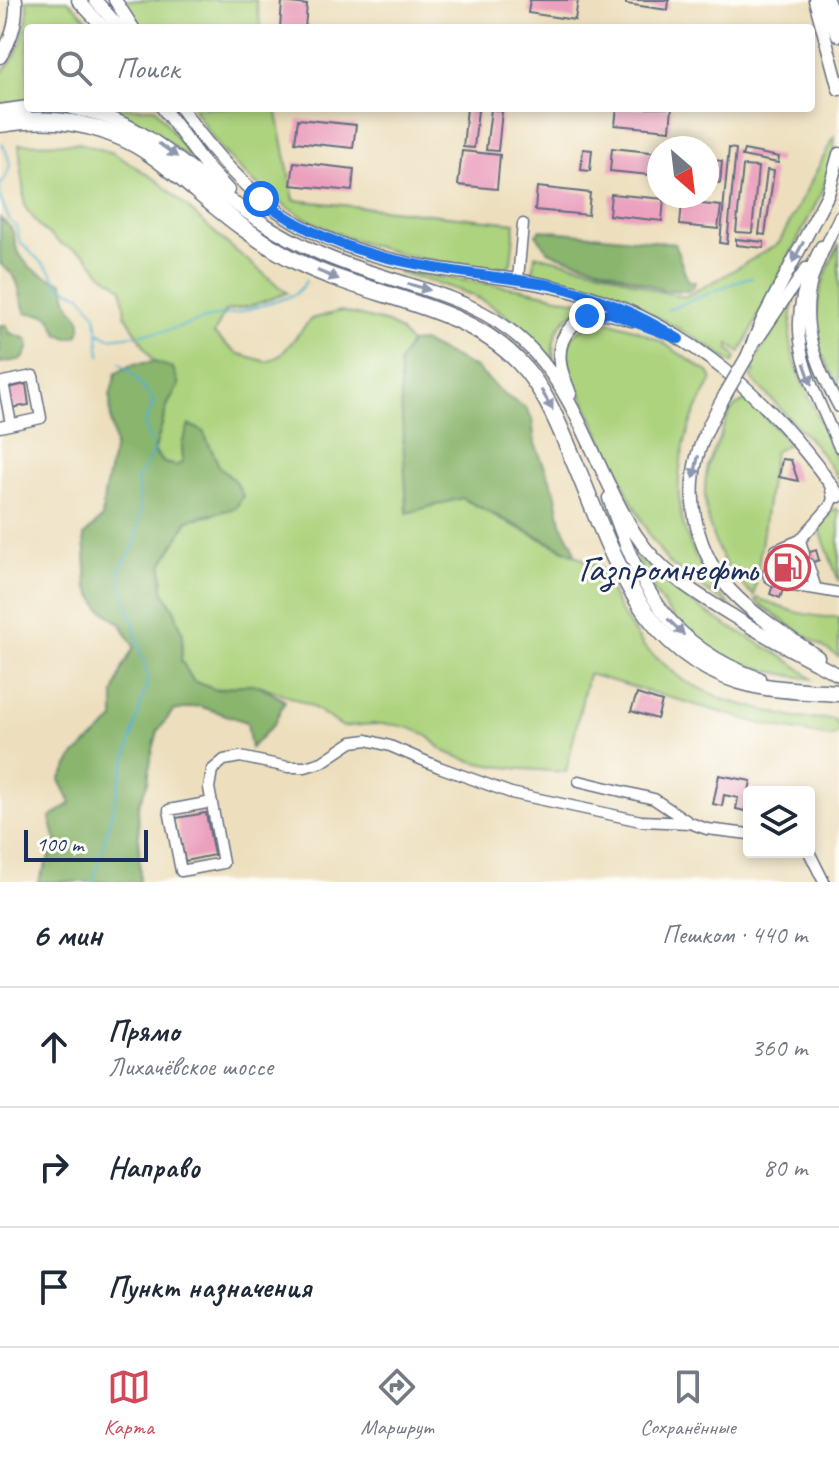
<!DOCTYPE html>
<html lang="ru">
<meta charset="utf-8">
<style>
:root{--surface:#fff;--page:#f6f6f7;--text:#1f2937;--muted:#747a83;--line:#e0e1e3;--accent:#d1495b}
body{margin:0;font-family:Caveat,sans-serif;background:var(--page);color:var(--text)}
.controls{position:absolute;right:24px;bottom:24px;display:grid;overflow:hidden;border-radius:8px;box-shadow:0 4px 12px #0003}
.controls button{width:72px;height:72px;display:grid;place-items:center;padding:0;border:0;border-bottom:2px solid var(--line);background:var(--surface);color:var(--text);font:40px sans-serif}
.compass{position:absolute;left:647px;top:136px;width:72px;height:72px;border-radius:50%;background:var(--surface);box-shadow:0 4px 12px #0003;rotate:152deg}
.scale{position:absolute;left:24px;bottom:20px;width:124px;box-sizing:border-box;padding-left:8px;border:4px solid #1b2f5e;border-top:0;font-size:22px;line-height:28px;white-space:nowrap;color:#1b2f5e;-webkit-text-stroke:6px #fdfcf7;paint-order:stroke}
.stop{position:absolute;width:24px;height:24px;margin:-18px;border:6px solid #1a73e8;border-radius:50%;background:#fff}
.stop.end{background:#1a73e8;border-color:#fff;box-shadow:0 2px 8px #0008}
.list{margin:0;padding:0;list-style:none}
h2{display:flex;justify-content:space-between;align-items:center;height:104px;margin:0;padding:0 32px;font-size:34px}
h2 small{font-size:26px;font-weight:400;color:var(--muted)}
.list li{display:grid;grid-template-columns:52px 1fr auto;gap:24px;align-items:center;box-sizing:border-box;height:120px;padding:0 32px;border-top:2px solid var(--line)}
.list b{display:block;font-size:30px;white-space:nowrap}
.list p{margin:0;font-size:26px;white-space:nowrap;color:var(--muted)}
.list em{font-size:26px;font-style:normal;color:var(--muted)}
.icon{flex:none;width:44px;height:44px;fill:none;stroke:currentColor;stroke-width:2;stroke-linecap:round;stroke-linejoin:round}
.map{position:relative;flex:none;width:839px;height:882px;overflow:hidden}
.search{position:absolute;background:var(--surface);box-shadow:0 4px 12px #0003;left:24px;right:24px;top:24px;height:88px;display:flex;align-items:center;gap:20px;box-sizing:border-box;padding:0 28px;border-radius:8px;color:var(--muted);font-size:30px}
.sheet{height:464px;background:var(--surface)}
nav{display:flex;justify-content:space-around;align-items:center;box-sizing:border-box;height:112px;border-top:2px solid var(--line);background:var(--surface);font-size:22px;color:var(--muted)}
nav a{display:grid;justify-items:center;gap:4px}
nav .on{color:var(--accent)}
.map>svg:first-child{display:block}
.green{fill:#add37e;stroke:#64816e;stroke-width:2}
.forest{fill:#8ab56d;stroke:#527266;stroke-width:2}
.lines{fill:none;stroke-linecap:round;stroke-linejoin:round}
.stream{stroke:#51b1d0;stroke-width:2}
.building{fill:#eba0be}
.minor-casing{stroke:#646d7f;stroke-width:13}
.major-casing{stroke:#646d7f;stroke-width:15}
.highway-casing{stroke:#646d7f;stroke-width:19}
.minor{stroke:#fff;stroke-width:10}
.major{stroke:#fff;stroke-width:12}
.highway{stroke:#fff;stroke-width:16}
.major-bridge-casing{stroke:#646d7f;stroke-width:15;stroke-linecap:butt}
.major-bridge{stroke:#fff;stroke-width:12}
.oneway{fill:#8d97ae}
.route{stroke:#1a73e8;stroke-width:10}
.labels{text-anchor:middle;stroke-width:6;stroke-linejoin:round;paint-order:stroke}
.poi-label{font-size:38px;fill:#1b2f5e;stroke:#fdfcf7;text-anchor:end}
</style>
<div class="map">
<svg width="839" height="882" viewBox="0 0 839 882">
<rect width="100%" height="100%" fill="#fdfcf7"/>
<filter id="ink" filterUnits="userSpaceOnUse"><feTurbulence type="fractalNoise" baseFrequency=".0125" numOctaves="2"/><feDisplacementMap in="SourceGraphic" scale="16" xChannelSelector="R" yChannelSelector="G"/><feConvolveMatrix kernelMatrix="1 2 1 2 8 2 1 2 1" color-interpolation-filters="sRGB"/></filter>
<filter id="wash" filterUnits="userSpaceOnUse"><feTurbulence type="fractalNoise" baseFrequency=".006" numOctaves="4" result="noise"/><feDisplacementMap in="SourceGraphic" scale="32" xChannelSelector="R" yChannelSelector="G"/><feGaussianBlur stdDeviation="1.8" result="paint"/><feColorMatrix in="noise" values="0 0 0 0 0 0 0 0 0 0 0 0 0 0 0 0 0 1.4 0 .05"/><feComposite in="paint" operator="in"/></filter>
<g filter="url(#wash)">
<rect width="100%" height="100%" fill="#eddfbd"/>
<path class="green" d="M 27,0 L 68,0 L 96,28 L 28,28 L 28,100 L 0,104 L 0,75 L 15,56 L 21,41 L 27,18 Z
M 123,0 L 256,0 L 261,28 L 141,28 Z
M 102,108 L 155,108 L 189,155 L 187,157 C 162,137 134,116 102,108 Z
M 193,108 L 276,108 L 294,200 L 515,223 L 511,263 L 502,272 C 391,256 298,238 221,149 C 211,136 202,121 193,108 Z
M 835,135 L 834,155 L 823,190 L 740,353 L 729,344 L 729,349 L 736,357 L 733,363 C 685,329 633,301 576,285 C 562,281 547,279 533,276 L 535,255 L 605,271 L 654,290 L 684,297 L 717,280 L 779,243 Z
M 79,143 L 113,153 L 158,181 L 223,240 L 287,293 L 250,306 L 225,311 L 214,334 L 236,353 L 267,362 L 281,355 L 311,319 L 341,311 L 388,323 L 401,332 L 410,343 L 399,363 L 402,402 L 462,498 L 516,527 L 600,567 L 620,611 L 645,648 L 684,681 L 725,700 L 795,718 L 834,719 L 839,728 L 839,732 L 831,737 L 766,725 L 588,674 L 566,772 C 527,769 485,769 448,753 C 441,750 435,742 429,737 C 403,720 372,723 343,727 L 308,704 L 259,685 L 241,685 L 216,690 L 193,681 L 181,660 L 183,635 L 175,612 L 163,590 L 162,565 L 188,520 L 213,515 L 236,482 L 220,468 L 202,431 L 190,425 L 182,444 L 183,462 L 176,466 L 164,463 L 154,451 L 168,404 L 179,385 L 173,369 L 154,362 L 125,314 L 122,288 L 101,273 L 85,254 L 61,244 L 41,228 L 25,207 L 19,144 Z
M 839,244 L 839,387 C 831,373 822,358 818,341 C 812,308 824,273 839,244 Z
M 399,271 L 523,289 L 590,304 C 564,315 549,331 554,362 C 531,334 504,309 471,295 C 448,285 422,279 398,273 Z
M 793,300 L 790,335 L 793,355 L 800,377 L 839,464 L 839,479 L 814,444 L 751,378 L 755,372 L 750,368 Z
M 605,320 L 634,329 L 660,341 L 709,373 L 712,380 C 704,395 695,410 690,425 C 665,498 682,552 732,608 L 694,582 L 668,562 L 651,538 L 628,494 L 571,373 C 562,338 573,329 605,320 Z
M 749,400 L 789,443 L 774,452 L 754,596 C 747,589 738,582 732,574 C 711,544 699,503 708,466 C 711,456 716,446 720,437 C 727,418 727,406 749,400 Z
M 836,509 L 839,510 L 839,582 L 820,530 C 823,522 827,511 836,509 Z
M 632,548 C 642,559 652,570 662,580 C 682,598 706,612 728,626 C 757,643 787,656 812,679 C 760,671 709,659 673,617 C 656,598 644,572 632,548 Z
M 758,598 C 785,610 809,618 839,617 L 839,657 L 786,623 L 755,601 Z"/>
<path class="forest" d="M 0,218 C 3,222 7,223 10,227 C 15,232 14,240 16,246 C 24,268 41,276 62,282 C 66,289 65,295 68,301 C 74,316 88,317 77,336 L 68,338 L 58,334 C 48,311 50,315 26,313 C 15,290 26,282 0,264 Z
M 541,230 L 674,243 L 688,281 L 695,282 L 693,288 L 687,291 L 663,290 L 606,269 L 560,256 L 548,251 L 536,234 Z
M 0,325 L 6,325 L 10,333 L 27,339 L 29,347 L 23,359 L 0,363 Z
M 423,342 L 476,368 L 503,394 L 526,408 L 532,419 L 535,444 L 555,491 L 561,523 L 573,545 L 575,555 L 462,498 L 407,513 L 399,363 L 410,343 Z
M 154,362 L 173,368 L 179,385 L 168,404 L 154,452 L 164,463 L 176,466 L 183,462 L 182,444 L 189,425 L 203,431 L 220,468 L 236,482 L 243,496 L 236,508 L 188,520 L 162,565 L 163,590 L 175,612 L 183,635 L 181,660 L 193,681 L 216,690 L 241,685 L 259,685 L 285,701 L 274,724 L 251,748 L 247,722 L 199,706 L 173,711 L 158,731 L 151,757 L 148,782 L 138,806 L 140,882 L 38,882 L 56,842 L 50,818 L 71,803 L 60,780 L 74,756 L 114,720 L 114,694 L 122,669 L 134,647 L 121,624 L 100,608 L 87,586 L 84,536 L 102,518 L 104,495 L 115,445 L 111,421 L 110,396 L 116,373 L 133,364 Z"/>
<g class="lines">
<path class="stream" d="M 0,185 C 14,168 11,161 2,143
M 0,187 L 0,198 L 6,212 L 10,221 L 16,226 L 20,242 L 52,273 L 57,285 L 81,295 L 96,315 L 100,356
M 667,310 L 746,278 L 752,278
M 98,332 L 109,338 L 165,331 L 216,316 L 237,313 L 286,298 L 295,294 L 303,286 L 306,281
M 93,882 L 148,678 L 118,571 L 135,546 L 140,509 L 137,480 L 154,451 L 144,425 L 154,402 L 131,372 L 120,363"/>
</g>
<g id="blocks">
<path class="building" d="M 530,0 L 578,0 L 575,20 L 528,13 Z
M 626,0 L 669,0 L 668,10 L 626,4 Z
M 282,2 L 307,5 L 305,28 L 280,28 Z
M 467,108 L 478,110 L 474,148 L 463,147 Z
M 617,108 L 672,108 L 670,130 L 615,125 Z
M 491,109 L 502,111 L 498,151 L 486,150 Z
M 298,119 L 356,125 L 353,148 L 295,142 Z
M 612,148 L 659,153 L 659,176 L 610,171 Z
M 729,148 L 736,149 L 727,244 L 720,243 Z
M 583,149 L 592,150 L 590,171 L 581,170 Z
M 744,150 L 779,157 L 778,163 L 742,156 Z
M 462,151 L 500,155 L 497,189 L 458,185 Z
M 707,159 L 722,161 L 720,183 L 707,181 Z
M 294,162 L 354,169 L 352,191 L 291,185 Z
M 743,166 L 758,167 L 752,233 L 736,232 Z
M 767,170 L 774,171 L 765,235 L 759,234 Z
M 537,187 L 590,193 L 588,215 L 535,210 Z
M 611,194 L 664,199 L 662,221 L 609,215 Z
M 682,202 L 721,206 L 718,229 L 680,225 Z
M 736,239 L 764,242 L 764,248 L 736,245 Z
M 26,384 L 29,405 L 11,408 L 8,388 Z
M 782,459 L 791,460 L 798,481 L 779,477 Z
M 816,550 L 819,560 L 790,570 L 780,598 L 770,594 L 779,569 L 776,568 L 779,559 L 788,556 L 789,559 Z
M 637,694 L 662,702 L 657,719 L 631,711 Z
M 719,775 L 751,781 L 745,811 L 736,809 L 738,798 L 724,795 L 722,806 L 713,804 Z
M 206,813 L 214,855 L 185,861 L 176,818 Z"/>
</g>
</g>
<g filter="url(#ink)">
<use href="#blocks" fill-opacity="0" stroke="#646d7f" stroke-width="2"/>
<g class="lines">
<defs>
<path id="minor" d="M 839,217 C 830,238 818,259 812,281 C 800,327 817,367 839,407
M 821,246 C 778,329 805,369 839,447
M 518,279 L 523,224
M 759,338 L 806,268
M 0,427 L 41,418 L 33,376 L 3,382 L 11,424
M 804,554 L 800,540 L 830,506 L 833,499 L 830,485
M 808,564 L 816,589 L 839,593
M 775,581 L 769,577 L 768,574 L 776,550 L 800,540
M 785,585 L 816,589
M 579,781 L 654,799 L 690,823 L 707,829 L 749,834
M 212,802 L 169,810 L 181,871 L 223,863 L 209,788 L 212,770 L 224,760 L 240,757 L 288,767 L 305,767 L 322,762 L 352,742 L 367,740 L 390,746 L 439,767 L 511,793 L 641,821 L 690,823
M 809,852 L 824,882"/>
<path id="major" d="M 78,0 L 104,28
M 95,0 L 120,28
M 115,0 L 133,28
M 815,0 L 839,89
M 0,57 C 12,39 17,21 16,0
M 72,108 C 139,119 176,158 227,198 C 251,216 277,233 304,246 C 379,285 473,286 533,351 C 581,403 598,476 636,535 C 660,572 696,594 733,616 C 767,638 803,656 839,675
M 163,108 L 204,164 L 228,190
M 181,108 C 247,204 311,247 427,267 C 479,276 532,279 582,294 C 694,328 773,402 839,496
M 0,111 L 28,107
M 747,357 L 763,319 L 828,194 L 839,154
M 570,394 C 567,384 561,374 560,363 C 556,335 578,312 606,313 C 615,314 623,318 631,320
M 725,395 C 714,415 703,435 697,457 C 684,507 701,563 738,598 C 762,621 791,638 818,657
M 609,498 C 638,584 668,647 759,678"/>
<path id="highway" d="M 825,0 L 839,33
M 0,124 C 42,117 79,120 118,136 C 148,148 173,171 197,191 C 228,217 259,242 296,261 C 368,298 460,301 519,362 C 546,390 559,426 574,461 C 614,555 641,660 755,685 C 782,691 811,691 839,693"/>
</defs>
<use href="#minor" class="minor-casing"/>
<use href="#major" class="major-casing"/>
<use href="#highway" class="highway-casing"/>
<use href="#minor" class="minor"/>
<use href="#major" class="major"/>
<use href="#highway" class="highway"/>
<defs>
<path id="major-bridge" d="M 725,395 L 747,357"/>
</defs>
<use href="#major-bridge" class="major-bridge-casing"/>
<use href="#major-bridge" class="major-bridge"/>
</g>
<defs><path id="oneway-solid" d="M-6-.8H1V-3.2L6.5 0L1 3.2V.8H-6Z" transform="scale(2)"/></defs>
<g class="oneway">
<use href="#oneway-solid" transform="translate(168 150) rotate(36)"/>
<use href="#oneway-solid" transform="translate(798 252) rotate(118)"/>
<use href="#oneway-solid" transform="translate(328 275) rotate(22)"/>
<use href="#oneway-solid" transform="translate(419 287) rotate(17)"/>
<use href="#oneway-solid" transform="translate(808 374) rotate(71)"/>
<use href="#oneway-solid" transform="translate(547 400) rotate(60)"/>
<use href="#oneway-solid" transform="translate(696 467) rotate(102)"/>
<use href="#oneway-solid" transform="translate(676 627) rotate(45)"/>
</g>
</g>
<g class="lines" filter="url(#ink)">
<path class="route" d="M 261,199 C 328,252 407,265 489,276 C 510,279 530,281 550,285 C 596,295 639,314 679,339 L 610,313 L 587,316"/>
</g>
<defs>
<symbol id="fuel-ring" viewBox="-11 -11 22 22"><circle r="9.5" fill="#fdfcf7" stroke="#d1495b" stroke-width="1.5"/><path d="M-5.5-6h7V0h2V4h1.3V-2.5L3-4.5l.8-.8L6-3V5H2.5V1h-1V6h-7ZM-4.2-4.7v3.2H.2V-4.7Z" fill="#d1495b"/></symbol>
</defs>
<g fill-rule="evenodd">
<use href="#fuel-ring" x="762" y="542" width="51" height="51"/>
</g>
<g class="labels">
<g class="poi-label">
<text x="757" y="581">Газпромнефть</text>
</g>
</g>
</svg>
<div class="controls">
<button><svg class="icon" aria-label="layers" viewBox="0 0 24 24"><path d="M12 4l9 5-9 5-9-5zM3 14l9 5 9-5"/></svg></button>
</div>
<svg class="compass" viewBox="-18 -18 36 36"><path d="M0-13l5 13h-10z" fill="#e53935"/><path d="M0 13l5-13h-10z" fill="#747a83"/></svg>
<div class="scale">100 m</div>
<div class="stop" style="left:261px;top:199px"></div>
<div class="stop end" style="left:587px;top:316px"></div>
<div class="search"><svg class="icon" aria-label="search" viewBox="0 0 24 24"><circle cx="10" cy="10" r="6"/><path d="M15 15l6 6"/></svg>Поиск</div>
</div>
<section class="sheet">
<h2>6 мин<small>Пешком · 440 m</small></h2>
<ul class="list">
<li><svg class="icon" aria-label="ahead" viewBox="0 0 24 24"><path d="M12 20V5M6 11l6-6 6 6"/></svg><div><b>Прямо</b><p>Лихачёвское шоссе</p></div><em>360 m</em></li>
<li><svg class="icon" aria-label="right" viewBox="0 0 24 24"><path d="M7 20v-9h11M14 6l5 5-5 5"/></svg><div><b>Направо</b></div><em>80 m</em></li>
<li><svg class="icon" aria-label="arrive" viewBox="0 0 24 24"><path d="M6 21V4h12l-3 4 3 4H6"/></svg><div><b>Пункт назначения</b></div></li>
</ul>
</section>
<nav>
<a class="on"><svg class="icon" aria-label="map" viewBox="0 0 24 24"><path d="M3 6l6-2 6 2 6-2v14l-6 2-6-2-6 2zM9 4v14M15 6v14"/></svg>Карта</a>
<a><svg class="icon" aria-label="directions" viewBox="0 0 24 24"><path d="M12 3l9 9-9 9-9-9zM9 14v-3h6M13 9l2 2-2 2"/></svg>Маршрут</a>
<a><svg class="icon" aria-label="saved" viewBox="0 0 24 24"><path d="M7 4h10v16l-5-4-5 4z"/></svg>Сохранённые</a>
</nav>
